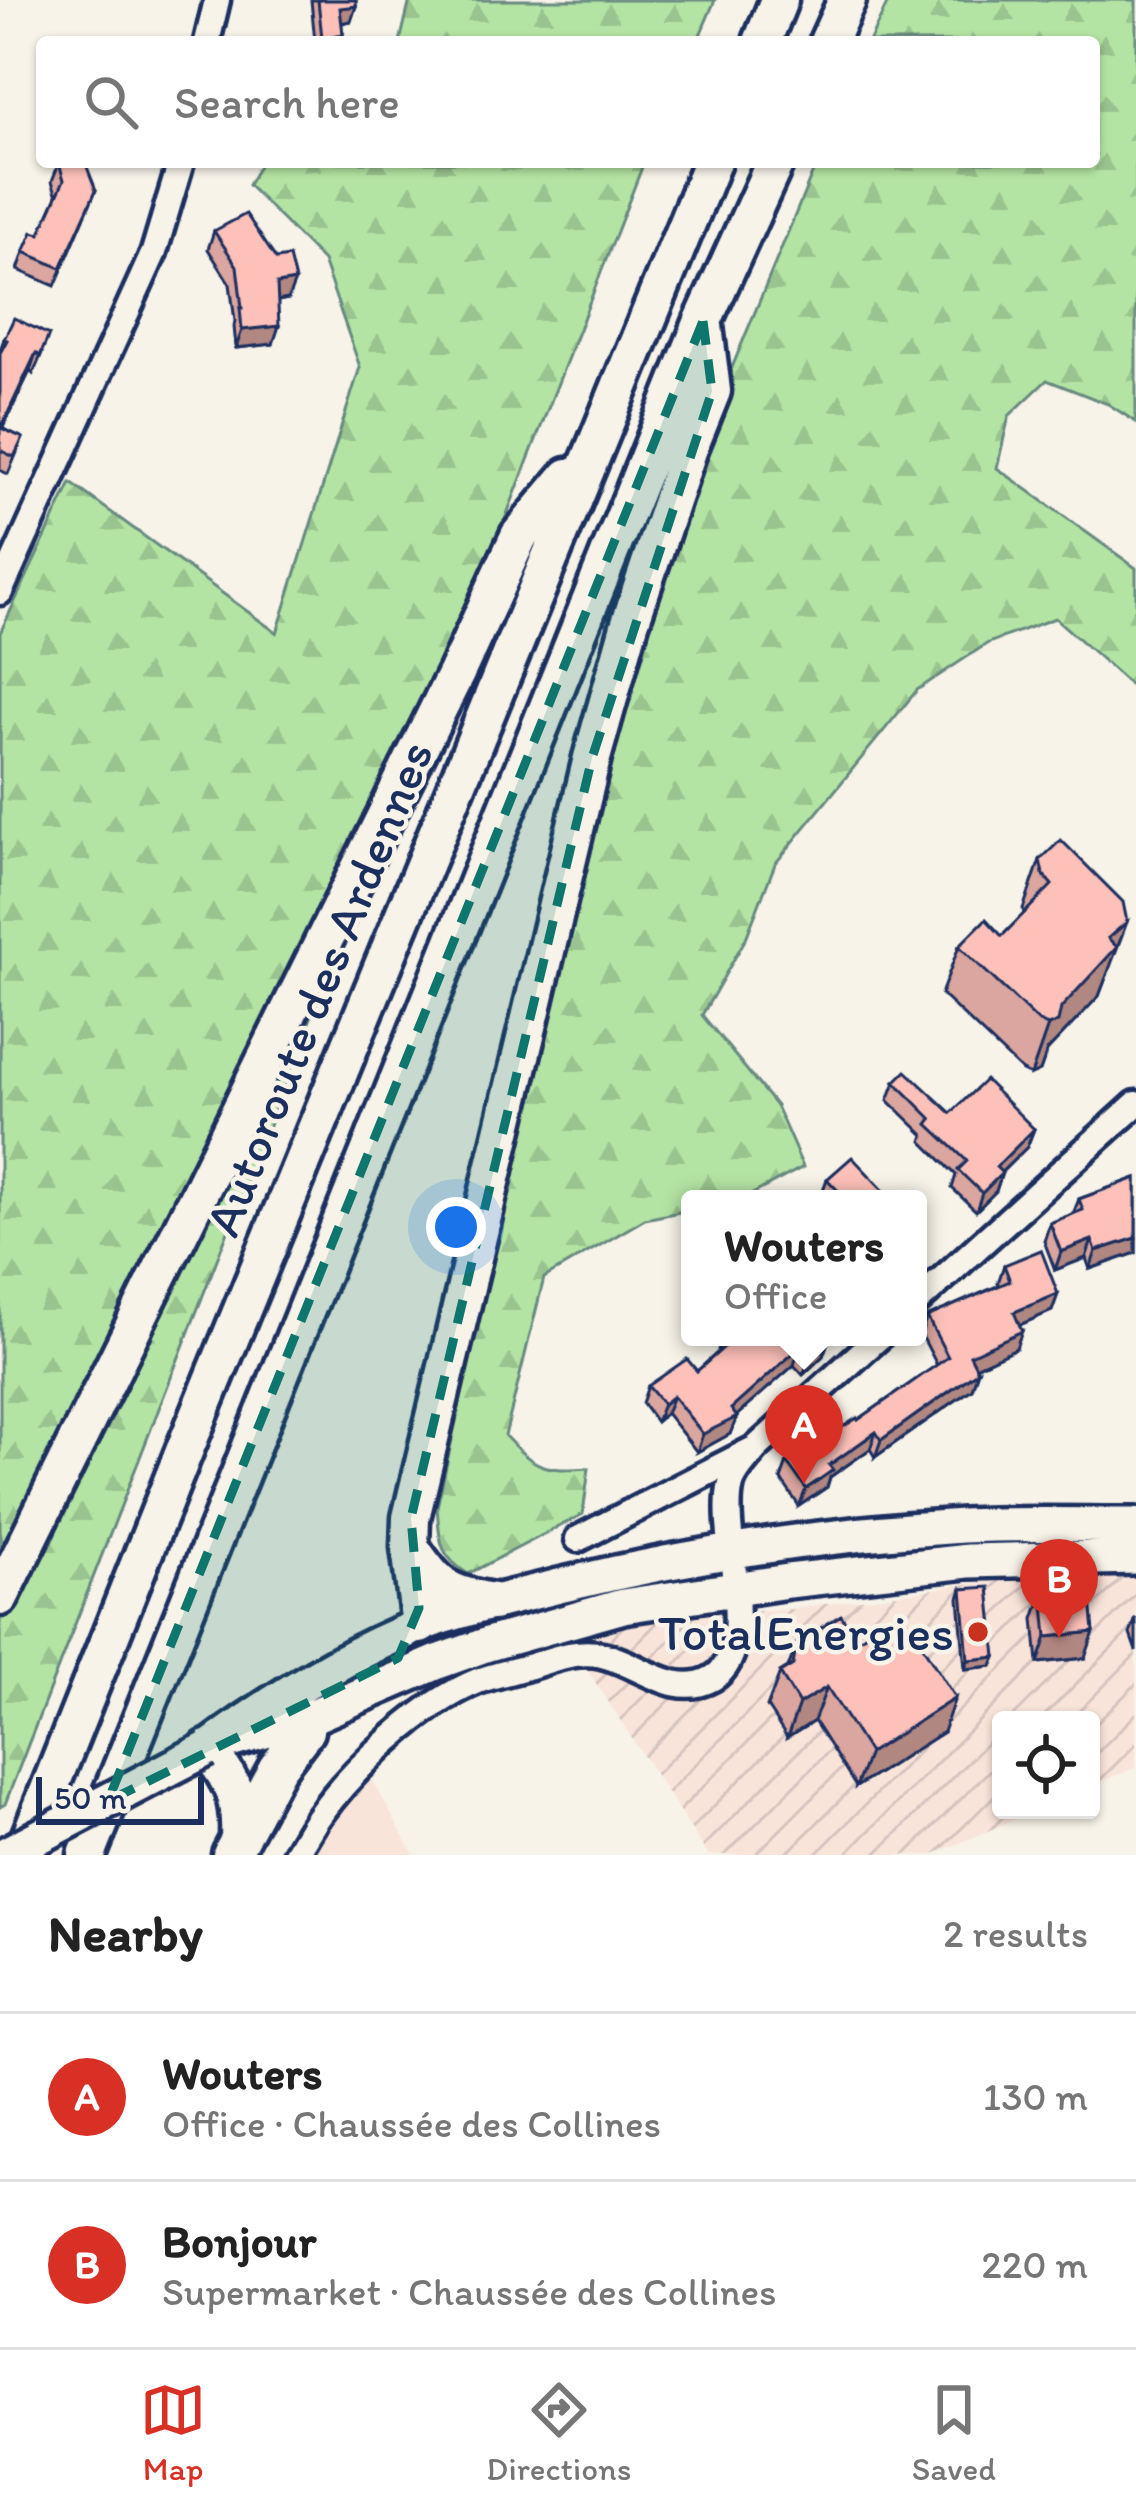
<!DOCTYPE html>
<meta charset="utf-8">
<style>
:root{--surface:#fff;--page:#f6f6f6;--text:#222;--muted:#767676;--line:#e0e0e0;--accent:#d93025}
body{margin:0;font-family:Itim,sans-serif;background:var(--page);color:var(--text)}
.controls{position:absolute;right:36px;bottom:36px;display:grid;overflow:hidden;border-radius:12px;box-shadow:0 3px 9px #0004}
.controls button{width:108px;height:108px;display:grid;place-items:center;padding:0;border:0;border-bottom:3px solid var(--line);background:var(--surface);color:var(--text);font:60px sans-serif}
.scale{position:absolute;left:36px;bottom:30px;width:168px;box-sizing:border-box;padding-left:12px;border:6px solid #1b2f5e;border-top:0;font-size:33px;line-height:42px;white-space:nowrap;color:#1b2f5e;-webkit-text-stroke:9px #f7f3e8;paint-order:stroke}
.you{position:absolute;left:456px;top:1227px;width:42px;height:42px;margin:-30px;border:9px solid #fff;border-radius:50%;background:#1a73e8;box-shadow:0 0 0 18px #1a73e833}
.badge{display:grid;place-items:center;width:78px;height:78px;border-radius:50%;background:var(--accent);color:#fff;font-size:39px;font-weight:700}
.pin{position:absolute;translate:-50% -99px;filter:drop-shadow(0 3px 6px #0008)}
.pin::after{content:'';position:absolute;top:63px;width:42px;height:36px;background:inherit;clip-path:polygon(0 0,100% 0,50% 100%)}
.popup{position:absolute;left:681px;top:1190px;width:246px;height:156px;box-sizing:border-box;display:grid;place-content:center;border-radius:12px;background:var(--surface);filter:drop-shadow(0 3px 9px #0005);font-size:39px;white-space:nowrap;color:var(--muted)}
.popup b{font-size:45px;color:var(--text)}
.popup::after{content:'';position:absolute;left:50%;top:100%;margin-left:-24px;border:24px solid transparent;border-top-color:var(--surface)}
.list{margin:0;padding:0;list-style:none}
h2{display:flex;justify-content:space-between;align-items:center;height:156px;margin:0;padding:0 48px;font-size:51px}
h2 small{font-size:39px;font-weight:400;color:var(--muted)}
.list li{display:grid;grid-template-columns:78px 1fr auto;gap:36px;align-items:center;box-sizing:border-box;height:168px;padding:0 48px;border-top:3px solid var(--line)}
.list b{display:block;font-size:45px;white-space:nowrap}
.list p{margin:0;font-size:39px;white-space:nowrap;color:var(--muted)}
.list em{font-size:39px;font-style:normal;color:var(--muted)}
.icon{flex:none;width:66px;height:66px;fill:none;stroke:currentColor;stroke-width:2;stroke-linecap:round;stroke-linejoin:round}
.map{position:relative;flex:none;width:1136px;height:1855px;overflow:hidden}
.search{position:absolute;background:var(--surface);box-shadow:0 3px 9px #0004;left:36px;right:36px;top:36px;height:132px;display:flex;align-items:center;gap:30px;box-sizing:border-box;padding:0 42px;border-radius:12px;color:var(--muted);font-size:45px}
.sheet{height:492px;background:var(--surface)}
nav{display:flex;justify-content:space-around;align-items:center;box-sizing:border-box;height:168px;border-top:3px solid var(--line);background:var(--surface);font-size:33px;color:var(--muted)}
nav a{display:grid;justify-items:center;gap:6px}
nav .on{color:var(--accent)}
.map>svg:first-child{display:block}
.built{fill:#f9e4da}
.industrial{fill:url(#industrial-furrows)}
.forest{fill:url(#forest-firs);stroke:#688a80;stroke-width:3}
.lines{fill:none;stroke-linecap:round;stroke-linejoin:round}
.minor-casing{stroke:#1b2f5e;stroke-width:33}
.major-casing{stroke:#1b2f5e;stroke-width:42}
.highway-casing{stroke:#1b2f5e;stroke-width:45}
.minor{stroke:#f7f3e8;stroke-width:24}
.major{stroke:#f7f3e8;stroke-width:33}
.highway{stroke:#f7f3e8;stroke-width:36}
.major-bridge-casing{stroke:#1b2f5e;stroke-width:42;stroke-linecap:butt}
.major-bridge{stroke:#f7f3e8;stroke-width:33}
.wall{fill:#daa69f;stroke:#1b2f5e;stroke-width:3}
.shaded-wall{fill:#b18782;stroke:#1b2f5e;stroke-width:3}
.building{fill:#fdc1b9;stroke:#1b2f5e;stroke-width:3}
.marked{fill:#0f766e;fill-opacity:0.2;stroke:#0f766e;stroke-width:9;stroke-dasharray:24 15;stroke-linejoin:round}
.poi-dot{fill:#c8321e;stroke:#f7f3e8;stroke-width:4.5}
.labels{text-anchor:middle;stroke-width:9;stroke-linejoin:round;paint-order:stroke}
.street-label{font-size:51px;fill:#1b2f5e;stroke:#f7f3e8}
.poi-label{font-size:51px;fill:#1b2f5e;stroke:#f7f3e8;text-anchor:end}
</style>
<div class="map">
<svg width="1136" height="1855" viewBox="0 0 1136 1855">
<defs>
<pattern id="industrial-furrows" width="10" height="10" patternUnits="userSpaceOnUse" patternTransform="scale(3)"><rect width="10" height="10" fill="#f9e4da"/><path d="M-1 1l2-2M0 10L10 0M9 11l2-2" fill="none" stroke="#d5c4be"/></pattern>
<pattern id="forest-firs" width="22" height="20" patternUnits="userSpaceOnUse" patternTransform="scale(3)"><rect width="22" height="20" fill="#b4e4a3"/><path d="M5 1l3.5 6h-7zM16 11l3.5 6h-7z" fill="#9ac48f"/></pattern>
</defs>
<rect width="100%" height="100%" fill="#f7f3e8"/>
<filter id="ink" filterUnits="userSpaceOnUse"><feTurbulence type="fractalNoise" baseFrequency=".00833" numOctaves="2"/><feDisplacementMap in="SourceGraphic" scale="24" xChannelSelector="R" yChannelSelector="G"/><feConvolveMatrix kernelMatrix="1 2 1 2 8 2 1 2 1" color-interpolation-filters="sRGB"/></filter>
<g filter="url(#ink)">
<path class="built" d="M 369,1774 L 414,1855 L 280,1855 Z"/>
<path class="industrial" d="M 1064,1576 L 1136,1577 L 1136,1767 L 1091,1786 L 1091,1720 L 1001,1720 L 1001,1810 L 1036,1810 L 932,1855 L 708,1855 L 588,1671 L 578,1637 L 673,1615 L 790,1609 L 975,1583 Z"/>
<path class="forest" d="M 410,0 L 715,0 L 697,42 L 400,42 Z
M 889,0 L 1136,0 L 1136,422 L 1108,404 L 1047,380 L 1009,416 L 997,468 L 1136,568 L 1136,690 L 1055,618 L 988,643 L 917,690 L 775,864 L 746,938 L 702,1015 L 776,1106 L 803,1167 L 743,1199 L 690,1199 L 690,1210 L 645,1219 L 544,1278 L 505,1436 C 536,1469 545,1471 589,1468 L 583,1514 L 468,1574 C 438,1555 440,1540 437,1507 L 578,873 L 688,474 L 817,162 L 1094,162 L 1094,42 L 869,42 Z
M 261,162 L 644,162 L 5,1804 L 0,1807 L 0,633 L 71,483 L 277,633 L 360,367 L 323,261 L 248,185 Z"/>
<g class="lines">
<defs>
<path id="minor" d="M 207,42 L 217,0
M 0,592 L 154,252 L 181,162
M 918,1301 L 1136,1104
M 578,1539 L 752,1450
M 295,1855 C 303,1842 310,1828 319,1816 C 353,1768 423,1703 478,1681 C 495,1675 513,1671 531,1666 C 553,1659 579,1649 602,1655 C 639,1663 675,1700 713,1678 C 762,1649 718,1532 731,1484 C 735,1470 748,1458 757,1447 L 879,1337"/>
<path id="major" d="M 231,1741 L 306,1719 L 438,1662 L 488,1644 L 623,1606 L 788,1581 L 968,1561 L 1136,1557
M 207,1749 C 271,1701 343,1656 418,1626 C 463,1608 512,1598 559,1586 C 691,1554 827,1534 963,1526 C 1020,1523 1079,1525 1136,1525"/>
<path id="highway" d="M 762,42 L 779,0
M 828,42 L 847,0
M 411,1548 C 437,1587 446,1594 493,1602
M 0,1597 L 457,671 L 519,536 L 568,477
M 420,1625 L 410,1547 L 411,1518 L 592,758 L 630,623 L 689,448 L 712,391 L 704,326
M 207,1749 C 232,1779 241,1799 239,1838
M 23,1855 L 185,1449 L 712,162
M 87,1855 L 703,321 L 775,162
M 231,1855 L 277,1768 L 305,1731 L 306,1719"/>
</defs>
<use href="#minor" class="minor-casing"/>
<use href="#major" class="major-casing"/>
<use href="#highway" class="highway-casing"/>
<use href="#minor" class="minor"/>
<use href="#major" class="major"/>
<use href="#highway" class="highway"/>
<defs>
<path id="major-bridge" d="M 4,1855 L 207,1749"/>
</defs>
<use href="#major-bridge" class="major-bridge-casing"/>
<use href="#major-bridge" class="major-bridge"/>
</g>
<path class="wall" d="M 311,0 L 356,0 L 356,6 L 351,21 L 342,23 L 340,42 L 315,42 Z
M 59,163 L 96,190 L 55,286 L 18,270 L 24,252 L 40,234 L 57,196 L 52,181 Z
M 214,231 L 288,299 L 278,301 L 273,344 L 236,348 L 234,326 L 235,321 L 230,284 L 208,249 Z
M 4,339 L 42,353 L 33,374 L 30,371 L 2,428 L 23,438 L 8,474 L 0,470 L 0,350 Z
M 1040,860 L 1109,970 L 1099,996 L 1047,1051 L 1040,1071 L 1031,1075 L 1022,1071 L 941,994 L 959,946 L 1002,936 L 1024,914 L 1023,909 Z
M 895,1082 L 951,1113 L 1034,1129 L 1027,1147 L 1002,1172 L 996,1191 L 976,1211 L 952,1188 L 956,1175 L 922,1141 L 924,1135 L 888,1100 Z
M 1136,1178 L 1136,1253 L 1090,1269 L 1086,1258 L 1055,1270 L 1044,1241 L 1050,1223 L 1073,1214 L 1079,1199 Z
M 827,1179 L 885,1199 L 823,1199 L 821,1196 Z
M 1004,1265 L 1058,1294 L 1052,1311 L 1020,1325 L 1016,1348 L 976,1367 L 972,1389 L 875,1457 L 870,1449 L 830,1477 L 827,1487 L 799,1506 L 781,1479 L 787,1462 L 858,1420 L 937,1365 L 921,1334 L 927,1317 L 999,1285 L 998,1283 Z
M 722,1337 L 828,1337 L 829,1339 L 823,1356 L 803,1375 L 794,1365 L 736,1416 L 730,1434 L 697,1452 L 666,1413 L 656,1422 L 642,1403 L 648,1386 L 697,1371 L 719,1351 L 718,1350 Z
M 962,1589 L 996,1657 L 992,1666 L 965,1669 L 959,1598 Z
M 1043,1593 L 1085,1658 L 1038,1663 L 1034,1619 Z
M 1136,1618 L 1136,1651 L 1130,1634 Z
M 857,1640 L 943,1732 L 856,1787 L 814,1721 L 787,1738 L 767,1707 L 780,1673 L 788,1668 L 797,1643 Z"/>
<path class="shaded-wall" d="M 356,6 L 351,21 L 334,24 L 340,8 Z
M 343,34 L 340,42 L 320,42 L 322,38 Z
M 295,281 L 288,299 L 271,302 L 277,284 Z
M 279,326 L 273,344 L 236,348 L 242,330 Z
M 36,353 L 30,371 L 0,434 L 0,430 Z
M 1127,922 L 1099,996 L 1047,1051 L 1040,1071 L 1031,1075 L 1048,1026 L 1108,938 Z
M 1034,1129 L 1027,1147 L 989,1184 L 996,1167 Z
M 1002,1173 L 996,1191 L 976,1211 L 982,1193 Z
M 1136,1238 L 1136,1253 L 1090,1269 L 1096,1251 Z
M 1092,1240 L 1086,1258 L 1055,1270 L 1061,1252 Z
M 1058,1294 L 1052,1311 L 1008,1330 L 1014,1312 Z
M 1022,1331 L 1016,1348 L 964,1372 L 970,1355 Z
M 829,1339 L 823,1356 L 803,1375 L 810,1357 Z
M 800,1347 L 794,1365 L 734,1418 L 737,1417 L 730,1434 L 697,1452 L 703,1434 Z
M 978,1371 L 972,1389 L 875,1457 L 881,1440 Z
M 673,1396 L 666,1413 L 656,1422 L 663,1404 Z
M 876,1432 L 870,1449 L 830,1477 L 827,1487 L 799,1506 L 806,1489 L 829,1465 Z
M 1094,1632 L 1085,1658 L 1038,1663 L 1047,1637 Z
M 996,1657 L 992,1666 L 965,1669 L 968,1660 Z
M 827,1687 L 814,1721 L 787,1738 L 799,1704 Z
M 955,1698 L 943,1732 L 856,1787 L 869,1753 Z"/>
<path class="building" d="M 318,0 L 356,0 L 356,6 L 340,8 L 343,34 L 322,38 Z
M 65,162 L 85,162 L 96,190 L 61,268 L 24,252 L 33,232 L 40,234 L 64,180 L 59,163 Z
M 246,214 L 276,259 L 289,257 L 295,281 L 277,284 L 279,326 L 242,330 L 240,308 L 242,308 L 237,266 L 214,231 Z
M 14,318 L 49,335 L 40,356 L 36,353 L 1,428 L 23,438 L 14,457 L 0,450 L 0,353 L 7,340 L 4,339 Z
M 1061,840 L 1123,902 L 1127,922 L 1108,938 L 1117,947 L 1061,1008 L 1058,1022 L 1048,1026 L 1039,1022 L 959,946 L 986,919 L 1002,936 L 1052,885 L 1043,874 L 1040,860 Z
M 906,1071 L 951,1113 L 985,1080 L 1034,1129 L 996,1167 L 1002,1173 L 982,1193 L 958,1170 L 967,1161 L 928,1124 L 932,1119 L 895,1082 Z
M 852,1157 L 887,1194 L 881,1199 L 846,1199 L 827,1179 Z
M 1136,1178 L 1136,1238 L 1096,1251 L 1092,1240 L 1061,1252 L 1050,1223 L 1083,1210 L 1079,1199 Z
M 1041,1250 L 1058,1294 L 1014,1312 L 1022,1331 L 970,1355 L 978,1371 L 881,1440 L 876,1432 L 829,1465 L 833,1470 L 806,1489 L 787,1462 L 857,1418 L 858,1420 L 948,1357 L 927,1317 L 1010,1281 L 1004,1265 Z
M 728,1337 L 828,1337 L 829,1339 L 810,1357 L 800,1347 L 731,1409 L 737,1417 L 703,1434 L 673,1396 L 663,1404 L 648,1386 L 687,1359 L 697,1371 L 732,1340 Z
M 989,1587 L 996,1657 L 968,1660 L 962,1589 Z
M 1090,1588 L 1094,1632 L 1047,1637 L 1043,1593 Z
M 901,1612 L 955,1698 L 869,1753 L 827,1687 L 799,1704 L 780,1673 L 793,1665 L 797,1643 L 841,1615 L 857,1640 Z"/>
</g>
<path class="marked" d="M 703,321 L 712,391 L 592,758 L 411,1518 L 419,1608 L 398,1658 L 108,1801 Z"/>
<circle class="poi-dot" cx="978" cy="1632" r="12"/>
<g class="labels">
<g class="street-label">
<text transform="translate(318 988) rotate(-68)" y="18">Autoroute des Ardennes</text>
</g>
<g class="poi-label">
<text x="954" y="1650">TotalEnergies</text>
</g>
</g>
</svg>
<div class="controls">
<button><svg class="icon" aria-label="locate" viewBox="0 0 24 24"><circle cx="12" cy="12" r="6"/><path d="M12 2v4M12 18v4M2 12h4M18 12h4"/></svg></button>
</div>
<div class="scale">50 m</div>
<div class="you"></div>
<div class="pin badge" style="left:804px;top:1484px">A</div>
<div class="popup"><b>Wouters</b>Office</div>
<div class="pin badge" style="left:1059px;top:1638px">B</div>
<div class="search"><svg class="icon" aria-label="search" viewBox="0 0 24 24"><circle cx="10" cy="10" r="6"/><path d="M15 15l6 6"/></svg>Search here</div>
</div>
<section class="sheet">
<h2>Nearby<small>2 results</small></h2>
<ul class="list">
<li><span class="badge">A</span><div><b>Wouters</b><p>Office · Chaussée des Collines</p></div><em>130 m</em></li>
<li><span class="badge">B</span><div><b>Bonjour</b><p>Supermarket · Chaussée des Collines</p></div><em>220 m</em></li>
</ul>
</section>
<nav>
<a class="on"><svg class="icon" aria-label="map" viewBox="0 0 24 24"><path d="M3 6l6-2 6 2 6-2v14l-6 2-6-2-6 2zM9 4v14M15 6v14"/></svg>Map</a>
<a><svg class="icon" aria-label="directions" viewBox="0 0 24 24"><path d="M12 3l9 9-9 9-9-9zM9 14v-3h6M13 9l2 2-2 2"/></svg>Directions</a>
<a><svg class="icon" aria-label="saved" viewBox="0 0 24 24"><path d="M7 4h10v16l-5-4-5 4z"/></svg>Saved</a>
</nav>
